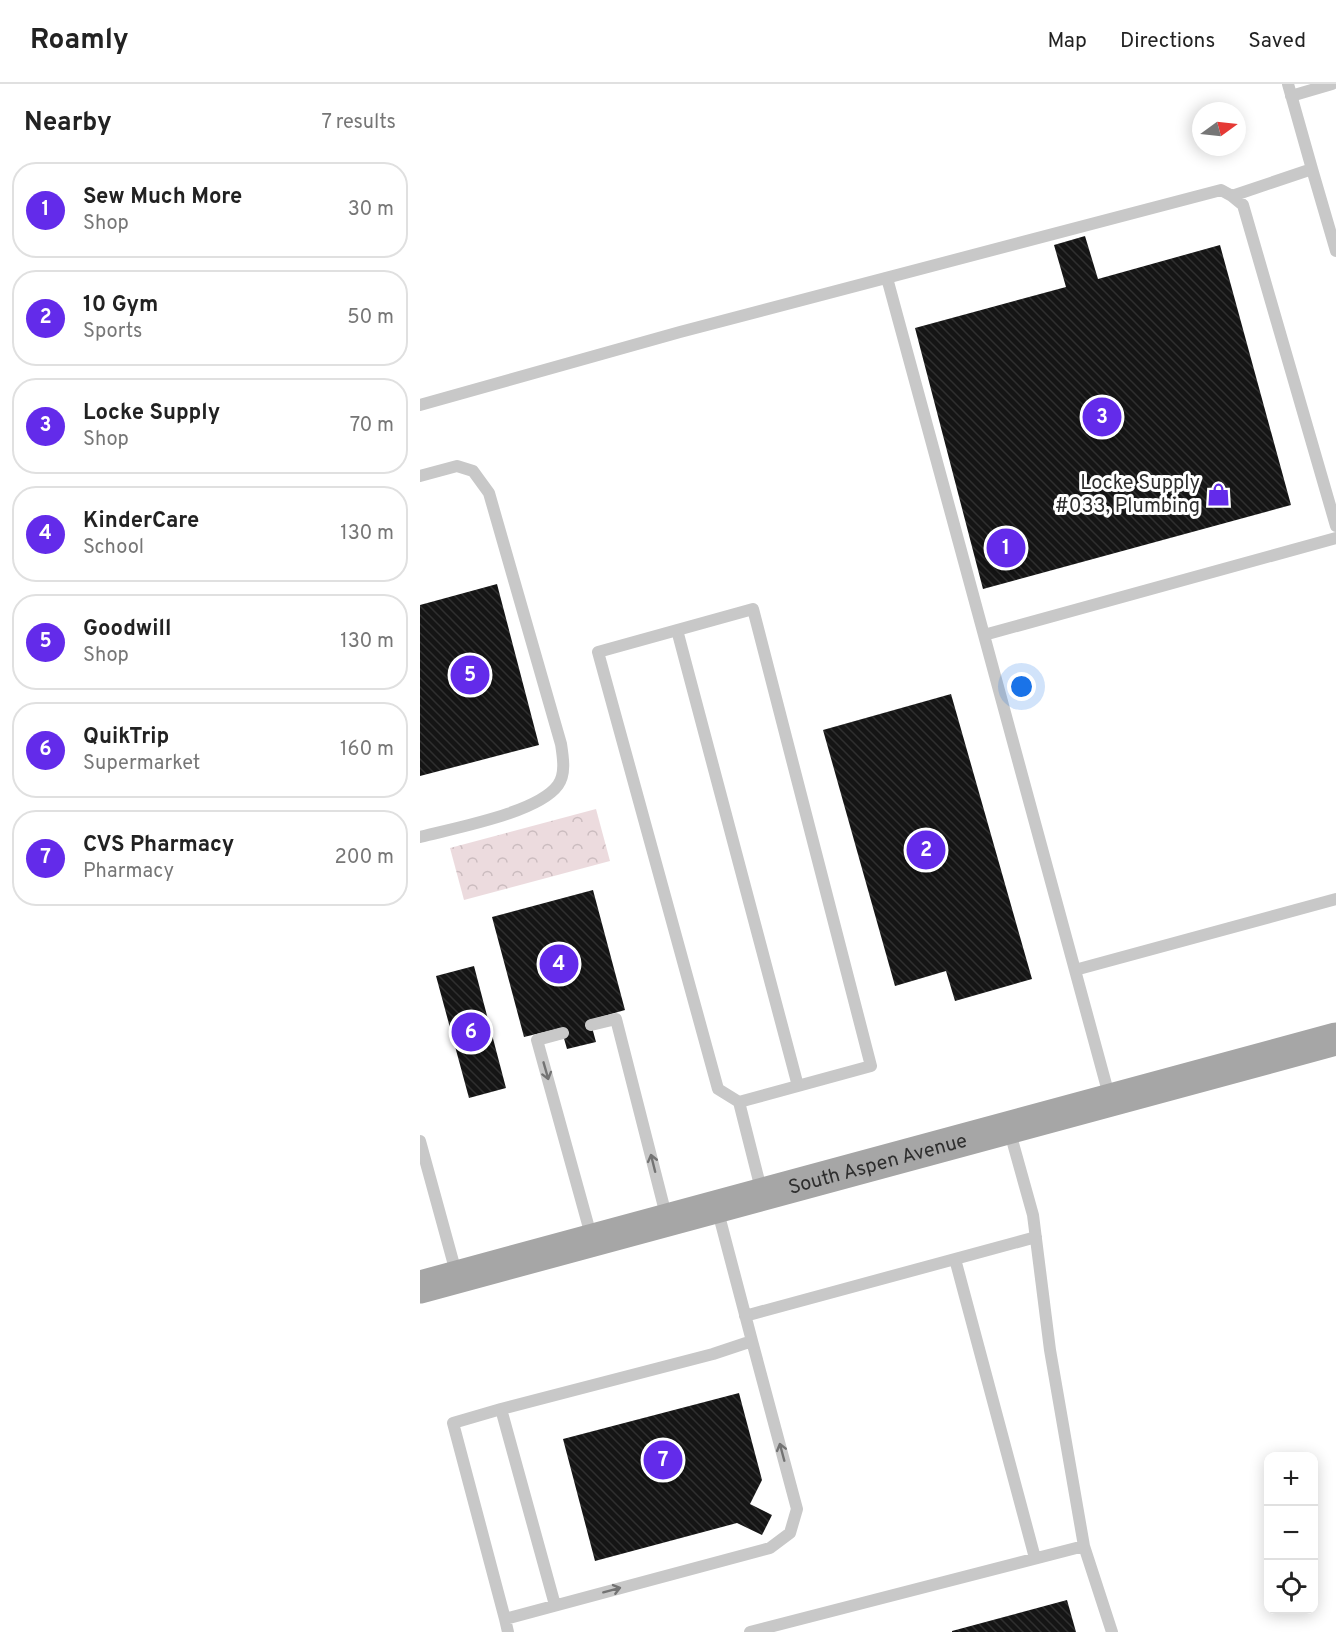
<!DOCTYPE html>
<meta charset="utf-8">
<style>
:root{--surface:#fff;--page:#f6f6f6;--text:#222;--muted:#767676;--line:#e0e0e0;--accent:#632bea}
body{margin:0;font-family:Overpass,sans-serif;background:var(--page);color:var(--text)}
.controls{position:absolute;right:18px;bottom:18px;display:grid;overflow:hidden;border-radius:12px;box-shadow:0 3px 15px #0003}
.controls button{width:54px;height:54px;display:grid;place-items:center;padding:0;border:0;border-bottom:2px solid var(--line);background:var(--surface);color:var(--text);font:30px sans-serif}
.compass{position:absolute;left:772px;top:18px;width:54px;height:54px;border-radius:50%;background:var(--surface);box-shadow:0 3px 15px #0003;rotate:75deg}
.you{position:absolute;left:602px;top:603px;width:21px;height:21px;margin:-15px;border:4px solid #fff;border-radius:50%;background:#1a73e8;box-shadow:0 0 0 9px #1a73e833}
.badge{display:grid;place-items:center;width:39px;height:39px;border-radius:50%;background:var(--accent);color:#fff;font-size:20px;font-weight:700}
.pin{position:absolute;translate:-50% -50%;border:3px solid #fff;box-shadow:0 2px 6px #0006}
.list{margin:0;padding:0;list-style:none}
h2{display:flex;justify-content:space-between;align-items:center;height:78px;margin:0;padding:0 24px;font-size:26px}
h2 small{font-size:20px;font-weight:400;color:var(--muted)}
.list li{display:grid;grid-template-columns:39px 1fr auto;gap:18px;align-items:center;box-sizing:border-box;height:96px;margin:0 12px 12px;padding:0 12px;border:2px solid var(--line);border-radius:24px}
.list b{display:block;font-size:22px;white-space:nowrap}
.list p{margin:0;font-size:20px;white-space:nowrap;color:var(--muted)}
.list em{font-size:20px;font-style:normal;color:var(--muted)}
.icon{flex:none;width:33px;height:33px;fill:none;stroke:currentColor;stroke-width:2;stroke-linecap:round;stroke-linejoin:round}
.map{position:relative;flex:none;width:916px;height:1548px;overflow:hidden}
header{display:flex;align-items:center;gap:36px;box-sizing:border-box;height:84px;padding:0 30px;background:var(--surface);border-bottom:2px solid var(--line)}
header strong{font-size:28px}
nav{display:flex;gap:33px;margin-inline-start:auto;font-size:21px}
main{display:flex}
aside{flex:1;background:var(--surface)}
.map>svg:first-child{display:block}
.park{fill:url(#park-crowns)}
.building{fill:url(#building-back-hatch)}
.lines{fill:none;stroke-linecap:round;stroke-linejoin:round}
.lane{stroke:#c8c8c8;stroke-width:12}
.primary{stroke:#a6a6a6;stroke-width:33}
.oneway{stroke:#737373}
.labels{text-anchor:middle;stroke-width:6;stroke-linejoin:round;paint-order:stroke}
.poi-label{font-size:20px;fill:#2e2e2e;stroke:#fff;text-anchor:end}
.street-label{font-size:20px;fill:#2e2e2e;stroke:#fff}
</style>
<header>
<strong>Roamly</strong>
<nav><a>Map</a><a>Directions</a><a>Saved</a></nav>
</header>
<main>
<aside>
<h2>Nearby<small>7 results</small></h2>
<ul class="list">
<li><span class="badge">1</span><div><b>Sew Much More</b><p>Shop</p></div><em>30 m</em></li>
<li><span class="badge">2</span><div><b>10 Gym</b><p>Sports</p></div><em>50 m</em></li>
<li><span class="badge">3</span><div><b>Locke Supply</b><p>Shop</p></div><em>70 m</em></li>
<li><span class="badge">4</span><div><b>KinderCare</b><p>School</p></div><em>130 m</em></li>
<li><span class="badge">5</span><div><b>Goodwill</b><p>Shop</p></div><em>130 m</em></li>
<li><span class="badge">6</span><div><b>QuikTrip</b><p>Supermarket</p></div><em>160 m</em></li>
<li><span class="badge">7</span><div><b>CVS Pharmacy</b><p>Pharmacy</p></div><em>200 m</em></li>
</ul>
</aside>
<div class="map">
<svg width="916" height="1548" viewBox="0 0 916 1548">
<defs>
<pattern id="park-crowns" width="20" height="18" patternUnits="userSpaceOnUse" patternTransform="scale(1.5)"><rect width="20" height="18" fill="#ecdbde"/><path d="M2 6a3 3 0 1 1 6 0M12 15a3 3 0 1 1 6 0" fill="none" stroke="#cbbcbf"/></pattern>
<pattern id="building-back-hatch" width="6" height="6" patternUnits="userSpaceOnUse" patternTransform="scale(1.5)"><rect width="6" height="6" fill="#151515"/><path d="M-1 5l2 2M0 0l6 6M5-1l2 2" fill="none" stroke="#2f2f2f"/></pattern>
</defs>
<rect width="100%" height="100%" fill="#fff"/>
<path class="park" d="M 176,725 L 190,777 L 44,816 L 30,764 Z"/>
<path class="building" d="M 665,152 L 678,195 L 800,161 L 871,421 L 563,505 L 495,244 L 646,203 L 634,161 Z
M 77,500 L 119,661 L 0,692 L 0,521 Z
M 531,610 L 612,895 L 535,917 L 526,887 L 475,902 L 403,646 Z
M 173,806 L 205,926 L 170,936 L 176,958 L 147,965 L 141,944 L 104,953 L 72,833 Z
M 54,882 L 86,1004 L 49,1014 L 16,892 Z
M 319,1309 L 342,1396 L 330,1420 L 352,1431 L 342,1451 L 317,1439 L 175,1477 L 143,1355 Z
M 647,1516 L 656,1548 L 532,1548 L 532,1547 Z"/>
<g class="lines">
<path class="lane" d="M 871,12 L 912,0
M 892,85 L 916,167
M 812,112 L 892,85 L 868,0
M 467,194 L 690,1015
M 0,321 L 260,248 L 801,106 L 812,112 L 823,121 L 916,442
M 0,392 L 37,382 L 53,387 L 69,409 L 141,660 C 143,673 146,690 138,701 C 118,729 34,744 0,753
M 257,546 L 378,1002
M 564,551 L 916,454
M 655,886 L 916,815
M 171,941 L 196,935 L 247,1135
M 143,949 L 117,956 L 172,1155
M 319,1018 L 298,1005 L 178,568 L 333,525 L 451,982 L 319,1018 L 342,1109
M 589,1045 L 613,1131 L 630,1266 L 664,1462
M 0,1057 L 37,1192
M 535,1175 L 615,1474
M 325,1232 L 616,1153
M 81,1325 L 33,1339 L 85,1535 L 350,1464 L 370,1449 L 377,1425 L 332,1257
M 135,1521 L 81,1325 L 293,1270 L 332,1257 L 297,1124
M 85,1535 L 88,1548
M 330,1548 L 664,1462 L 692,1548"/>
<path class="primary" id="s1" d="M 0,1203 L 916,955"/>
</g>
<defs><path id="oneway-shaft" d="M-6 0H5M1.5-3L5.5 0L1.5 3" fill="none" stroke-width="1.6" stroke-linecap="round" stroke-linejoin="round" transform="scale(1.5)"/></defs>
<g class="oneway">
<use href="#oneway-shaft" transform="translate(126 987) rotate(74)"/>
<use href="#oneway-shaft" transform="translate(233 1079) rotate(-104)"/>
<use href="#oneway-shaft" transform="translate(362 1368) rotate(-105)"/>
<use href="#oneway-shaft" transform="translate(192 1506) rotate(-15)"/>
</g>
<defs>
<symbol id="shop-bare" viewBox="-9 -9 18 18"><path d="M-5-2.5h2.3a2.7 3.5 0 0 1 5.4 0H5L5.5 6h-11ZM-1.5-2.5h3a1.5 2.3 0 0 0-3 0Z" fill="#632bea" stroke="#fff" stroke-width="2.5" paint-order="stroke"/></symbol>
</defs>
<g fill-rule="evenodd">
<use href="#shop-bare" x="782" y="394" width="33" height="33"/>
</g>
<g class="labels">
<g class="poi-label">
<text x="780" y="405">Locke Supply<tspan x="780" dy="23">#033, Plumbing</tspan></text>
</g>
<g class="street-label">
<text dy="7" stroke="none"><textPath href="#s1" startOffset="474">South Aspen Avenue</textPath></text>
</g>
</g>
</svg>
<div class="controls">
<button>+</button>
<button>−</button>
<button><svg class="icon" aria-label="locate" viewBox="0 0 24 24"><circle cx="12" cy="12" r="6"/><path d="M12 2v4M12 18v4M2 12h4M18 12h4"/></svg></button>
</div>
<svg class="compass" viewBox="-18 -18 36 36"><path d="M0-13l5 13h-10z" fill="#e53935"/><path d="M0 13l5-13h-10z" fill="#767676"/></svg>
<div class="you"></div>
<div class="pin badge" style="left:586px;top:464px">1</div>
<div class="pin badge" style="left:506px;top:766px">2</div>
<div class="pin badge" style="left:682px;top:333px">3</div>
<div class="pin badge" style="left:139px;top:880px">4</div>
<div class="pin badge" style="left:50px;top:591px">5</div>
<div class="pin badge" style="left:51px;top:948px">6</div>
<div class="pin badge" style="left:243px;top:1376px">7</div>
</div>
</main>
